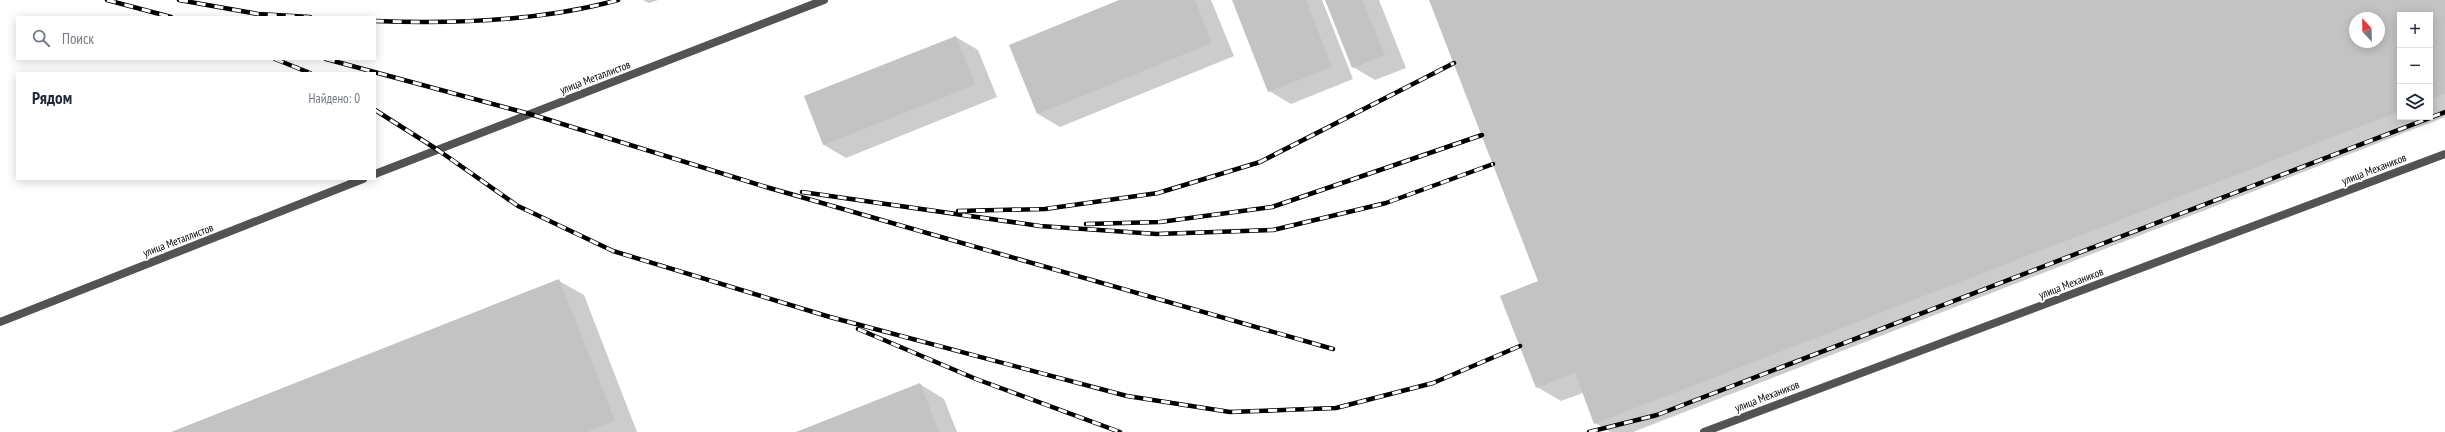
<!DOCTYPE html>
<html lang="ru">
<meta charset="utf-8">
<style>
:root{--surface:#fff;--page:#f2f2f3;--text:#1f2937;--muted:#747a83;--line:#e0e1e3}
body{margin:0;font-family:"PT Sans Narrow",sans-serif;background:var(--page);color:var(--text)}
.controls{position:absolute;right:12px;top:12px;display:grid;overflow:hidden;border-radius:0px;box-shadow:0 2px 10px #0003}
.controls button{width:36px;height:36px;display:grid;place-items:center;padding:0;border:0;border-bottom:1px solid var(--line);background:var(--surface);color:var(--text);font:20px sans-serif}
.compass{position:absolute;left:2349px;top:12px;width:36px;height:36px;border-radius:50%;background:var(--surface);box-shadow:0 2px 10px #0003;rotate:338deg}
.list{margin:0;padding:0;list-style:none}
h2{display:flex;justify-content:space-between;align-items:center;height:52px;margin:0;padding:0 16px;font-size:17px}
h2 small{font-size:13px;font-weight:400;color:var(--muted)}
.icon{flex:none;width:22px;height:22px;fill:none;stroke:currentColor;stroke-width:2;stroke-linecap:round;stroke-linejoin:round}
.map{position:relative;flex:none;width:2445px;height:432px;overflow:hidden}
.search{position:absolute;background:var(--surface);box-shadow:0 2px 10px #0003;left:16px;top:16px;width:360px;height:44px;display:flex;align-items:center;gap:10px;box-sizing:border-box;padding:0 14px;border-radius:0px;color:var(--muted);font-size:15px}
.panel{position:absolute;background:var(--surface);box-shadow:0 2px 10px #0003;left:16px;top:72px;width:360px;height:108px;border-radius:0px}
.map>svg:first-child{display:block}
.shadow{fill:#0003;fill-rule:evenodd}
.building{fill:#c3c3c3;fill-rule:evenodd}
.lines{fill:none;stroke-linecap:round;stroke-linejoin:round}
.minor{stroke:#535353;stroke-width:8}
.rail-casing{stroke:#000;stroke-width:4.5}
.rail{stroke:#fff;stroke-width:3;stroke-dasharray:9;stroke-linecap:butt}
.labels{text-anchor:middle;stroke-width:4;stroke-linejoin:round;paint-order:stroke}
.street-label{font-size:11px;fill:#000;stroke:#fff}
</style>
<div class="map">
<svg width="2445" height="432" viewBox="0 0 2445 432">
<rect width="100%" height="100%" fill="#fff"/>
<path class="shadow" d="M 643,0 L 658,0 L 649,3 Z
M 1121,0 L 1211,0 L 1234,56 L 1060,127 L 1038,114 L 1010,45 Z
M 1233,0 L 1322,0 L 1353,79 L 1291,104 L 1269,91 Z
M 1326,0 L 1379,0 L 1406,68 L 1375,80 L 1353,67 Z
M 1430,0 L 2445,0 L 2445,117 L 1633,432 L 1611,432 L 1595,423 L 1583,393 L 1561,401 L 1537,387 L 1539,282 ZM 2400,15 L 2430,15 L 2430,117 L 2400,117 ZM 2355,18 L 2379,18 L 2379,42 L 2355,42 Z
M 956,37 L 978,50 L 997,97 L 846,158 L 824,145 L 805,97 Z
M 559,281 L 584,295 L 637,432 L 173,432 Z
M 920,384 L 944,399 L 957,432 L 799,432 Z"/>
<path class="building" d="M 1119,0 L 1195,0 L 1212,43 L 1037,114 L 1009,45 Z
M 1232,0 L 1306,0 L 1332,67 L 1268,92 Z
M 1325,0 L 1362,0 L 1385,55 L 1352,68 Z
M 1429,0 L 2445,0 L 2445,94 L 2430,99 L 2430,15 L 2400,15 L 2400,111 L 1594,424 L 1575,373 L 1536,388 L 1500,296 L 1538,281 ZM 2355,18 L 2379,18 L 2379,42 L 2355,42 Z
M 956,36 L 975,85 L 823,145 L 804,96 Z
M 559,279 L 615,421 L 587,432 L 171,432 Z
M 920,383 L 939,432 L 796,432 Z"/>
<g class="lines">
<path class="minor" d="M 375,174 L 824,0
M 0,322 L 363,179
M 1704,432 L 2445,154"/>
<defs>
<path id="rail" d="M 107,0 L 171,17
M 179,0 L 258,14 L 310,17
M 375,21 C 454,24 542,21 618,0
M 275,59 L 310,73
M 326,59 L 530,114 L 766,187 L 1333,349
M 375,110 L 438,150 L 518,206 L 613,251 L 830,317 L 1127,396 L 1230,412 L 1336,408 L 1433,383 L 1520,346
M 802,192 L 1040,226 L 1157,234 L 1273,230 L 1386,203 L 1493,164
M 958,211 L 1045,209 L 1158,193 L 1260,162 L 1454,63
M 1086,224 L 1160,222 L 1272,207 L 1482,135
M 858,329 L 976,379 L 1120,432
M 1589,432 L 1657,415 L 2445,112"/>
</defs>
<use href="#rail" class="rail-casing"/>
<use href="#rail" class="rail"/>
</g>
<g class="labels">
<g class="street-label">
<text transform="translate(595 77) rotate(-21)" y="4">улица Металлистов</text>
<text transform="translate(2374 169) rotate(-21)" y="4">улица Механиков</text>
<text transform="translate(178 240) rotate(-21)" y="4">улица Металлистов</text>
<text transform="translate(2071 283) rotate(-21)" y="4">улица Механиков</text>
<text transform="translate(1767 396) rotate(-21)" y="4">улица Механиков</text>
</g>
</g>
</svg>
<div class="controls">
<button>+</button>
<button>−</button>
<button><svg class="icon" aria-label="layers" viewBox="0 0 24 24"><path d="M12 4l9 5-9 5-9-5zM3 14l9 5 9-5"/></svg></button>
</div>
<svg class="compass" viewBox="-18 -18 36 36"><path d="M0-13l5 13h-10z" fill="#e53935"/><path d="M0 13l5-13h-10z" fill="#747a83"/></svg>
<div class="search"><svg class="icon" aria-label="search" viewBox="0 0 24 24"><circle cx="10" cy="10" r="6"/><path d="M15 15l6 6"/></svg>Поиск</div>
<section class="panel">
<h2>Рядом<small>Найдено: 0</small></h2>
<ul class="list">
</ul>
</section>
</div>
